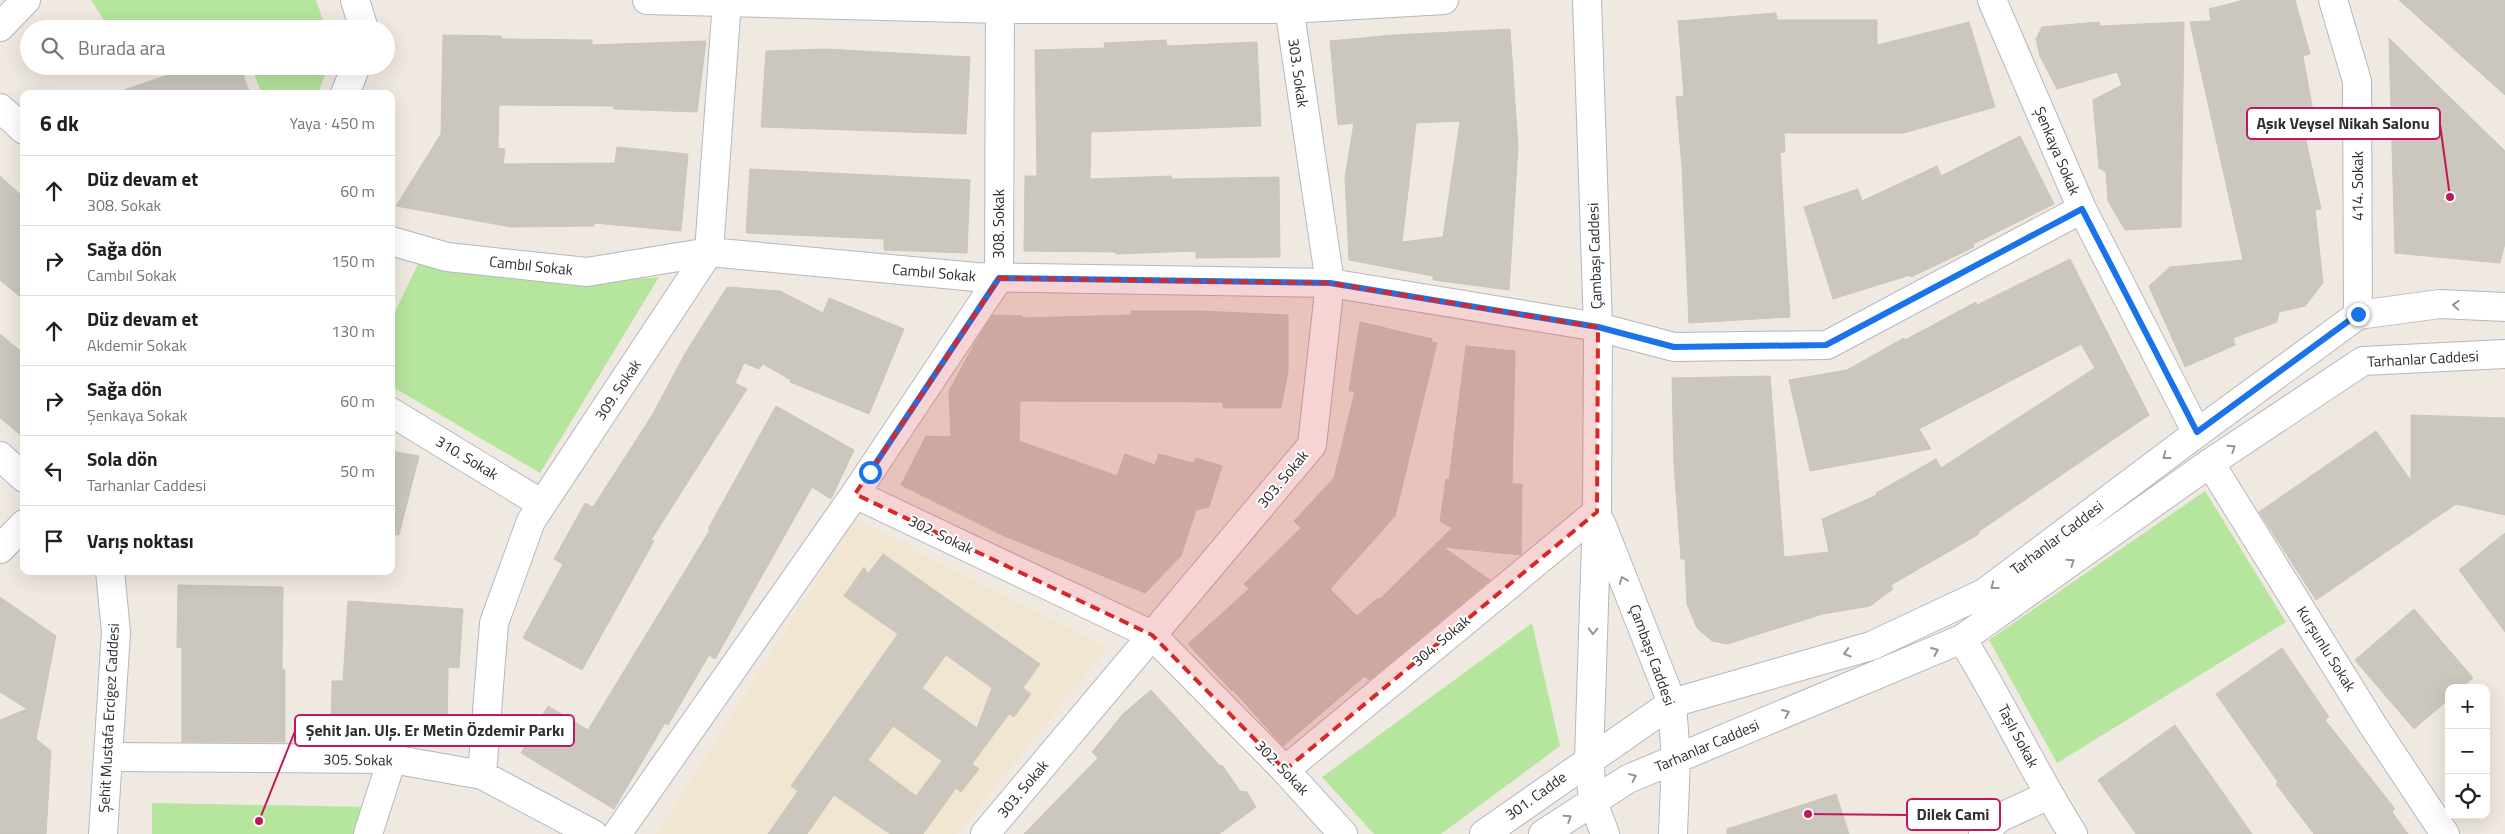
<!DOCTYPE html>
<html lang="tr">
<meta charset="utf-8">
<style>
:root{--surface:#fff;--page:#f6f6f6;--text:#202124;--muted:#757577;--line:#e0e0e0}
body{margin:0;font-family:"Titillium Web",sans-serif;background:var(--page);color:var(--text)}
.controls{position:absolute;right:15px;bottom:15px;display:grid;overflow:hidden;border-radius:10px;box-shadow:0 5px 20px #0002}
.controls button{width:45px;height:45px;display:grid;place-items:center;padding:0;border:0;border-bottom:1px solid var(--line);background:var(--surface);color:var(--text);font:25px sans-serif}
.stop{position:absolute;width:15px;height:15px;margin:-11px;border:4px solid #1a73e8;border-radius:50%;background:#fff}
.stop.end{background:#1a73e8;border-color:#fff;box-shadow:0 1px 5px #0008}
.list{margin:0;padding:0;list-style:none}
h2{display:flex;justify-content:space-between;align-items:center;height:65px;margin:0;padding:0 20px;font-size:21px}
h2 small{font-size:16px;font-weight:400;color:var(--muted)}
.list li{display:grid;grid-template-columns:32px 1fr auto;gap:15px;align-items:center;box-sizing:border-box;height:70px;padding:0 20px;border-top:1px solid var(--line)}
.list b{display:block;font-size:19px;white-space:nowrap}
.list p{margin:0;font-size:16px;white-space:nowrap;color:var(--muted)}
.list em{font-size:16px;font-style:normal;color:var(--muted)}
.icon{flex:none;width:28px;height:28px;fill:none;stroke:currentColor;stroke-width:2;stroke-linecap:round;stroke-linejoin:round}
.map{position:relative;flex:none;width:2505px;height:834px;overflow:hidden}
.search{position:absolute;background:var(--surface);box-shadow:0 5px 20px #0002;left:20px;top:20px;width:375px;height:55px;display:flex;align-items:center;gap:12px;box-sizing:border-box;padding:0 18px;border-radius:28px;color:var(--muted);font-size:19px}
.panel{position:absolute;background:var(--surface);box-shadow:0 5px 20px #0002;left:20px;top:90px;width:375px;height:485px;border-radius:10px}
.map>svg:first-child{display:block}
.education{fill:#f0e6d1}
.green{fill:#b6e59e}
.building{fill:#cbc7bf;stroke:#cbc5ba;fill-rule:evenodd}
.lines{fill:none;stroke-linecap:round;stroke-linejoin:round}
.minor-casing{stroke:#b4b7c1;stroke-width:30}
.tertiary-casing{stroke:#b4b7c1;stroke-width:30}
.secondary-casing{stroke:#b4b7c1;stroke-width:30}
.minor{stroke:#fff;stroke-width:28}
.tertiary{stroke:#fff;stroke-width:28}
.secondary{stroke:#fff;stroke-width:28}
.oneway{stroke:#969696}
.route{stroke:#1a73e8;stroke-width:6}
.marked{fill:#d62828;fill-opacity:0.2;stroke:#d62828;stroke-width:4;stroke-dasharray:10 6;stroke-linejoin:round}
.labels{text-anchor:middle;stroke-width:4;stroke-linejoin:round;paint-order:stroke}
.street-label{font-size:15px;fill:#2e2e2e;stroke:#fff}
.leader{fill:none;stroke:#c2185b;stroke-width:2}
.callout-dot{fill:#c2185b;stroke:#fff;stroke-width:2}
.callout{fill:#fff;stroke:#c2185b;stroke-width:2}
.callout-label{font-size:16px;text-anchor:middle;font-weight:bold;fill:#2e2e2e}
</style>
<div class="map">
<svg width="2505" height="834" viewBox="0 0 2505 834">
<rect width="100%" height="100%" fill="#efe9e1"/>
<path class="education" d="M 855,519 L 1108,648 L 957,834 L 657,834 Z"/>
<path class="green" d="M 91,0 L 316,0 L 326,29 L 110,29 Z
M 251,66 L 328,66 L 318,94 L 262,94 Z
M 418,264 L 494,276 L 594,283 L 659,277 L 540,473 L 391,386 L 391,320 Z
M 2205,491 L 2286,622 L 2057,763 L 1989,640 Z
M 1532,623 L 1560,746 L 1441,834 L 1374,834 L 1322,777 Z
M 152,803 L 371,807 L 360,834 L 152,834 Z"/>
<path class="building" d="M 2244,0 L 2295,0 L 2310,54 L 2303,56 L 2317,134 L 2305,136 L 2321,209 L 2315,210 L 2323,283 L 2305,306 L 2279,312 L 2277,322 L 2233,338 L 2235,345 L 2185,367 L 2149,286 L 2170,267 L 2243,260 L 2190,22 L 2211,21 L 2209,9 Z
M 2399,0 L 2505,0 L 2505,95 Z
M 1776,13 L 1777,20 L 1877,20 L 1877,45 L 1969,22 L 1995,107 L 1904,133 L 1784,133 L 1785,152 L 1780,153 L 1790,317 L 1689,323 L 1682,167 L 1676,97 L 1684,96 L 1678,21 Z
M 2099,22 L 2100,26 L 2184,22 L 2181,227 L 2125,230 L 2108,201 L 2106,172 L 2099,168 L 2093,100 L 2122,85 L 2117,72 L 2057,89 L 2040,56 L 2036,39 L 2042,27 Z
M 1510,29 L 1518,147 L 1509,290 L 1433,280 L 1433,276 L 1349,260 L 1345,177 L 1354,123 L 1338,125 L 1330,41 L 1393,35 ZM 1460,121 L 1443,237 L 1402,242 L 1416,123 Z
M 443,35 L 501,36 L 501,39 L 592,40 L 592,45 L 706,41 L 697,112 L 614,109 L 614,106 L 499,105 L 498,148 L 505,149 L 503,164 L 615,163 L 617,147 L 688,154 L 681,231 L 594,223 L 594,226 L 511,227 L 396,206 L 441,134 Z
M 2389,38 L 2505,151 L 2505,243 L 2500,263 L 2395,253 Z
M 1166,40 L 1167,46 L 1257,42 L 1261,126 L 1091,132 L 1090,179 L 1171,176 L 1172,179 L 1279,177 L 1280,257 L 1196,258 L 1196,251 L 1116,254 L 1116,252 L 1024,251 L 1025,176 L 1037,176 L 1035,50 L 1105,48 L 1104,43 Z
M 826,49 L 970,57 L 966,134 L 761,127 L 766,51 Z
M 194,66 L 240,66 L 250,94 L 125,94 L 124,90 Z
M 2020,136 L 2054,204 L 1973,244 L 1974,247 L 1911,277 L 1910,275 L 1833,299 L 1804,207 L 1858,189 L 1862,201 L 1937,166 L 1941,176 Z
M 750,169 L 970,180 L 967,253 L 884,250 L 884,239 L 746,233 Z
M 0,176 L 24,198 L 24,300 L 0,280 Z
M 2070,259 L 2149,415 L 1978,532 L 1979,534 L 1891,585 L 1893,589 L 1870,606 L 1823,614 L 1727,644 L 1712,641 L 1697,628 L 1687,604 L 1685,559 L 1681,559 L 1674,464 L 1672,378 L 1770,376 L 1784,557 L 1829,552 L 1822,519 L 1877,495 L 1876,493 L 1936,459 L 1941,468 L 2095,368 L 2081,344 L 1919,429 L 1931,449 L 1810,471 L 1789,380 L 1847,370 L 1904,338 L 1905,340 L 1976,302 L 1977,305 Z
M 727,287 L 780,291 L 823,313 L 829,298 L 904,329 L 869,414 L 790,382 L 791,380 L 763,364 L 759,369 L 744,363 L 735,383 L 747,389 L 651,540 L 654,541 L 582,670 L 523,638 L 563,564 L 554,559 L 585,503 L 593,507 L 651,417 L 686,352 Z
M 1131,311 L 1200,311 L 1288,315 L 1288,371 L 1281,408 L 1223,408 L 1223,402 L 1020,401 L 1019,441 L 1117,476 L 1125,454 L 1155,465 L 1159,454 L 1193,463 L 1196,458 L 1222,466 L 1209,507 L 1196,510 L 1181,556 L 1145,593 L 1002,535 L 901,485 L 926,436 L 951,437 L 949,391 L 976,341 L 993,315 L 1022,316 L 1022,318 L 1131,315 Z
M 1360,322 L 1432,339 L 1431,342 L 1437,343 L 1395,516 L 1330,589 L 1357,616 L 1378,598 L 1379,600 L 1452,528 L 1440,521 L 1446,479 L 1449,480 L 1466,346 L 1515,351 L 1512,484 L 1522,484 L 1521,555 L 1443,547 L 1490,580 L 1369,680 L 1365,676 L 1283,746 L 1233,690 L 1232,691 L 1188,644 L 1249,589 L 1244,584 L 1301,528 L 1294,521 L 1334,478 L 1355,391 L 1349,391 Z
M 0,334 L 24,354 L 24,438 L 0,418 Z
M 776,406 L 854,450 L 831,499 L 812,487 L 715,659 L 709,655 L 668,725 L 665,723 L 614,809 L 521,753 L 548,706 L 588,730 L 710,530 L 708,529 Z
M 2411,415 L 2505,418 L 2505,515 L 2456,504 L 2316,600 L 2259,512 L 2376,431 L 2411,481 Z
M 391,451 L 419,456 L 399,535 L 391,534 Z
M 2505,533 L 2505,632 L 2459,570 Z
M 883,554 L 1040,664 L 1023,688 L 1031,694 L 1014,717 L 1009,714 L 972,764 L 979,769 L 961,792 L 956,788 L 923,834 L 890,834 L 834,795 L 807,834 L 768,834 L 798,791 L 791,786 L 898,634 L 844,596 L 864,567 L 868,574 ZM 946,655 L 992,688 L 977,728 L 922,688 ZM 893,726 L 942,761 L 916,796 L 868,760 Z
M 178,585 L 283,587 L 282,670 L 285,670 L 285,742 L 182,742 L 182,648 L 177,647 Z
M 0,597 L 56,636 L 36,739 L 51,751 L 46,834 L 0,834 L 0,720 L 27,709 L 0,692 Z
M 348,601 L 463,609 L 459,668 L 448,667 L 447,740 L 331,736 L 332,681 L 343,681 Z
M 2414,609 L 2473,678 L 2461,688 L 2449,688 L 2449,699 L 2414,729 L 2355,660 Z
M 2282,648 L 2329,717 L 2325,720 L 2395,809 L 2392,812 L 2408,834 L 2314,834 L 2276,784 L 2278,782 L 2216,694 Z
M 1151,690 L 1220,766 L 1222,765 L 1240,791 L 1247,792 L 1256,807 L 1219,834 L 1024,834 L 1098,758 L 1092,752 L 1123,714 Z
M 2175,725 L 2219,787 L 2252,834 L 2136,834 L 2098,780 Z
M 1836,794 L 1849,834 L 1727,834 L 1727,829 Z"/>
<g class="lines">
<defs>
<path id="minor" d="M 647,0 L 1001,9 L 1289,9 L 1444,0
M 1992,0 L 2082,209 L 2197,433
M 2333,0 L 2357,81 L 2358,315
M 0,27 L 26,0
M 0,108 L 24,130
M 391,241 L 447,257 L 587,272 L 709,252 L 976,277 L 1330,283 L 1598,327 L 1674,347 L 1827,345 L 2082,209
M 391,412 L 542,504
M 0,456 L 24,478
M 2210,463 L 2372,724 L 2445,834
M 855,494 L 999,278 L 1000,0
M 0,549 L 24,524
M 108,757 L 392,759 L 482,775 L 593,834
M 1285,770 L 1597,512
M 482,775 L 494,623 L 531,521 L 709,252 L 727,0
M 368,834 L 392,759
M 617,834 L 855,494 L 1152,635 L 1285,770 L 1343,834
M 985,834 L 1312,445 L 1330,283 L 1288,0
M 1983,834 L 1999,818 L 2049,795"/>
<path id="tertiary" d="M 1962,639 C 2002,703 2033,771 2073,834"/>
<path id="secondary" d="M 355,0 L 364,29
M 1587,0 L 1598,327 L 1597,512 L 1589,759 L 1593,802 L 1605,834
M 345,94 L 356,66
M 1601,523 L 1672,703 L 1676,759 L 1673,834
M 103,834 L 116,632 L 110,571
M 1484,834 L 1672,703 L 1871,646 L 1984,593 L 2197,433 L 2358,315 L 2440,304 L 2505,307
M 1543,834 L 1628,779 L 1962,639 L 2210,463 L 2363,361 L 2505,354"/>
</defs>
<use href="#minor" class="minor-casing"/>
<use href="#tertiary" class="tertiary-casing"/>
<use href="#secondary" class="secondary-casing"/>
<use href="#minor" class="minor"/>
<use href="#tertiary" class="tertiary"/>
<use href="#secondary" class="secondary"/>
</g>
<defs><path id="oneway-chevron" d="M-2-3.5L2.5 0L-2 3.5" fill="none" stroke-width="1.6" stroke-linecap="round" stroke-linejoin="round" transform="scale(1.25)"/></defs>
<g class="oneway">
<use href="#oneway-chevron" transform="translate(2456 305) rotate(-177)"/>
<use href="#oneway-chevron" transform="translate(2232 448) rotate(-34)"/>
<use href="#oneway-chevron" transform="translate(2166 456) rotate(143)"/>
<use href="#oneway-chevron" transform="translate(2071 562) rotate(-35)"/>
<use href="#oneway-chevron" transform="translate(1623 580) rotate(-112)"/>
<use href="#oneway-chevron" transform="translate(1994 586) rotate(143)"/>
<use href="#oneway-chevron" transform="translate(1593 631) rotate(92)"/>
<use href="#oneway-chevron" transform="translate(1935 651) rotate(-23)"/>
<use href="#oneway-chevron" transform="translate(1847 653) rotate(164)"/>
<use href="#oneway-chevron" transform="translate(1786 713) rotate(-23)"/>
<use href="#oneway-chevron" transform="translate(1633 777) rotate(-25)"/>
<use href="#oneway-chevron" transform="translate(1568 818) rotate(-33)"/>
</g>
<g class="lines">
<path class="route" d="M 870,472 L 999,278 L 1330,283 L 1598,327 L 1674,347 L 1826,345 L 2082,209 L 2197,432 L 2358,314"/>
</g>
<path class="marked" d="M 999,278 L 1330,283 L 1598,327 L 1597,512 L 1285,770 L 1152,635 L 855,494 Z"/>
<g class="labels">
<g class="street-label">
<text transform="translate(1298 73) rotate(82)" y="5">303. Sokak</text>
<text transform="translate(2057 151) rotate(67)" y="5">Şenkaya Sokak</text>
<text transform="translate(2358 186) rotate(-90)" y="5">414. Sokak</text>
<text transform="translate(999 224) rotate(-90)" y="5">308. Sokak</text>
<text transform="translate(1595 256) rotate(-92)" y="5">Çambaşı Caddesi</text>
<text transform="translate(531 266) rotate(6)" y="5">Cambıl Sokak</text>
<text transform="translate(934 273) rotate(5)" y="5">Cambıl Sokak</text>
<text transform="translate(2423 359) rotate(-3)" y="5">Tarhanlar Caddesi</text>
<text transform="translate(618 390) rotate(-56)" y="5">309. Sokak</text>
<text transform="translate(467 458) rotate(31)" y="5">310. Sokak</text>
<text transform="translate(1283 479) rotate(-50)" y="5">303. Sokak</text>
<text transform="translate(941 535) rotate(26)" y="5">302. Sokak</text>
<text transform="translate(2057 538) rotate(-37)" y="5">Tarhanlar Caddesi</text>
<text transform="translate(1441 641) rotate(-40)" y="5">304. Sokak</text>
<text transform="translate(2326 649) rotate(58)" y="5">Kurşunlu Sokak</text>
<text transform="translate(1652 655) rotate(70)" y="5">Çambaşı Caddesi</text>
<text transform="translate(109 718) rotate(-87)" y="5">Şehit Mustafa Ercigez Caddesi</text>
<text transform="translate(2018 736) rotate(62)" y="5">Taşlı Sokak</text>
<text transform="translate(1707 746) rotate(-23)" y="5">Tarhanlar Caddesi</text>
<text transform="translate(358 760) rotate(1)" y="5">305. Sokak</text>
<text transform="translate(1282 768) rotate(46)" y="5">302. Sokak</text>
<text transform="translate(1023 789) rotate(-50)" y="5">303. Sokak</text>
<text transform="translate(1536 796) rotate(-36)" y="5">301. Cadde</text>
</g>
</g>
<path class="leader" d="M2450 197L2440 124M259 821L295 731M1808 814L1907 815"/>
<g class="callout-dot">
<circle cx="2450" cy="197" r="5"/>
<circle cx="259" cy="821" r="5"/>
<circle cx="1808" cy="814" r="5"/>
</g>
<g class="callout">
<rect x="2247" y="108" width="193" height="31" rx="5"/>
<rect x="295" y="715" width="279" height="31" rx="5"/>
<rect x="1907" y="799" width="93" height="31" rx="5"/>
</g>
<g class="callout-label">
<text x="2343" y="129">Aşık Veysel Nikah Salonu</text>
<text x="435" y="736">Şehit Jan. Ulş. Er Metin Özdemir Parkı</text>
<text x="1953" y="820">Dilek Cami</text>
</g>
</svg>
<div class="controls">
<button>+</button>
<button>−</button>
<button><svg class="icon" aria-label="locate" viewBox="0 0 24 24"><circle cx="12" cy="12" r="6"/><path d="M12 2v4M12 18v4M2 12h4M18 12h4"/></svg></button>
</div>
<div class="stop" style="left:870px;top:472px"></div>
<div class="stop end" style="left:2358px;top:314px"></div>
<div class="search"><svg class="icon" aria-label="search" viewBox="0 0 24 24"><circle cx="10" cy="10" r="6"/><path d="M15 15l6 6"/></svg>Burada ara</div>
<section class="panel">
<h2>6 dk<small>Yaya · 450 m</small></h2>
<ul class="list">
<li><svg class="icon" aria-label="ahead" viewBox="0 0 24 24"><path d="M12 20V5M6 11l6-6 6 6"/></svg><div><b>Düz devam et</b><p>308. Sokak</p></div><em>60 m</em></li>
<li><svg class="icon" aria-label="right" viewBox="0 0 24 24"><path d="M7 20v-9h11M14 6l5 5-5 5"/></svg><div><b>Sağa dön</b><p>Cambıl Sokak</p></div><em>150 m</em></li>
<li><svg class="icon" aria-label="ahead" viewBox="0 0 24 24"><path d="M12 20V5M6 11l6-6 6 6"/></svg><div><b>Düz devam et</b><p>Akdemir Sokak</p></div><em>130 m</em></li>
<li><svg class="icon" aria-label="right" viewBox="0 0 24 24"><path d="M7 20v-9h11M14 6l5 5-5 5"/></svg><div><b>Sağa dön</b><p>Şenkaya Sokak</p></div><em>60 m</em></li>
<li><svg class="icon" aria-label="left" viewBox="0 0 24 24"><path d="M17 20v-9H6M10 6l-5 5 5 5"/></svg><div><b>Sola dön</b><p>Tarhanlar Caddesi</p></div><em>50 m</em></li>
<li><svg class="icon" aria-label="arrive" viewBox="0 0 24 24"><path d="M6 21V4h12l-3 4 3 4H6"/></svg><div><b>Varış noktası</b></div></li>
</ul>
</section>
</div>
